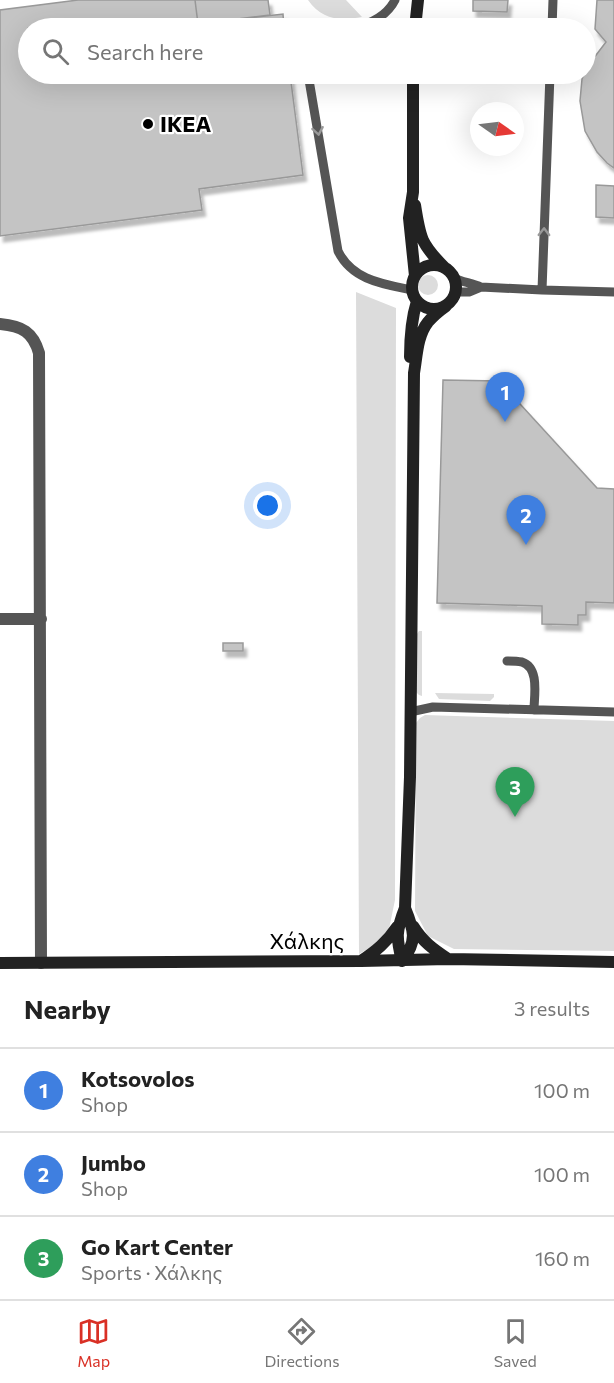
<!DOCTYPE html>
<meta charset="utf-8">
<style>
:root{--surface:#fff;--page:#f2f2f2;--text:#222;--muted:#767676;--line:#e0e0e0;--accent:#d93025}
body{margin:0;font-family:Commissioner,sans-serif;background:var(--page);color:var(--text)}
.compass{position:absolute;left:470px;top:102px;width:54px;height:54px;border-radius:50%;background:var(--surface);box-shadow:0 6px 24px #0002;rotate:104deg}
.you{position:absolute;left:268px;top:506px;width:21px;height:21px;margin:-15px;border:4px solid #fff;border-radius:50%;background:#1a73e8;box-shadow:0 0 0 9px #1a73e833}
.badge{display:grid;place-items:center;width:39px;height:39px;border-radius:50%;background:var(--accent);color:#fff;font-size:20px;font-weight:700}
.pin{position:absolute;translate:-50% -50px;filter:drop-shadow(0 2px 3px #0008)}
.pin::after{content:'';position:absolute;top:32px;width:21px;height:18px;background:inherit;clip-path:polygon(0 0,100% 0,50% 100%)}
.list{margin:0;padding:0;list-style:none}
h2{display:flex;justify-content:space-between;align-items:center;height:78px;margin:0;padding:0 24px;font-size:26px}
h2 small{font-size:20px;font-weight:400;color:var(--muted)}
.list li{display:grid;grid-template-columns:39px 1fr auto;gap:18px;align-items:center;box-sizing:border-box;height:84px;padding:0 24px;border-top:2px solid var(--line)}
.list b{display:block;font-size:22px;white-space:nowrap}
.list p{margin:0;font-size:20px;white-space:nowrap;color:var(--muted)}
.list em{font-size:20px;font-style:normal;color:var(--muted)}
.icon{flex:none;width:33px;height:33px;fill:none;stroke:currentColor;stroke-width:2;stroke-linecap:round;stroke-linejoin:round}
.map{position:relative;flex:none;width:614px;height:969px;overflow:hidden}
.search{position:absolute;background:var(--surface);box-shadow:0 6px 24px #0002;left:18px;right:18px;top:18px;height:66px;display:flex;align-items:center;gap:15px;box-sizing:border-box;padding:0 21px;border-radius:33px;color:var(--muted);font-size:22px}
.sheet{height:330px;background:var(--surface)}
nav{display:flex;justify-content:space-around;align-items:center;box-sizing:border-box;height:84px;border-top:2px solid var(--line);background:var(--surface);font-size:16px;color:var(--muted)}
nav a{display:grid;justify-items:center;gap:3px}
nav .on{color:var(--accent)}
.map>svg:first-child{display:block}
.green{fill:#dcdcdc}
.building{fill:#c4c4c4;stroke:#999;stroke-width:1.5;filter:url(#shadow)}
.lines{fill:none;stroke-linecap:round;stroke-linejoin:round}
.lane{stroke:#555;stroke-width:9}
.street{stroke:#555;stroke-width:12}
.secondary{stroke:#222;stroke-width:12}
.oneway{stroke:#999}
.poi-dot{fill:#000;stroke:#fff;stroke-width:2}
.labels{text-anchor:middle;stroke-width:4.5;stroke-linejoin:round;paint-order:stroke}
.poi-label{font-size:22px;font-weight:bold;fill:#000;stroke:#fff;text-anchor:start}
.street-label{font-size:22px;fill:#000;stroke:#fff}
</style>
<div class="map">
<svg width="614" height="969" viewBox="0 0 614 969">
<defs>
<filter id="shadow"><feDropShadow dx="3.5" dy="6" stdDeviation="1.5" flood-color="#0004"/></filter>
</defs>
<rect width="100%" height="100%" fill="#fff"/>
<path class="green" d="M 308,0 L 346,0 L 362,17 C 340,21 322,20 308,0 Z
M418 285a10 10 0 1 1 20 0a10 10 0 1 1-20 0Z
M 356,292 L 396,308 L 395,900 L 389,929 L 373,946 L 359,954 Z
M 419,631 L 422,631 L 422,696 L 419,695 L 416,692 L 417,634 Z
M 435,693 L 494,694 L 494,697 L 490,701 L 439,699 Z
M 425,715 L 614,721 L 614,951 L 454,949 L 428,936 L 415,911 L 416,723 L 420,718 Z"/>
<path class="building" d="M 78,0 L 195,0 L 198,24 L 283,14 L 284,28 L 28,28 L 28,74 L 290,74 L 303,175 L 199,189 L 202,210 L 0,236 L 0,10 Z
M 195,0 L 268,0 L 270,15 L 198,24 Z
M 473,0 L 508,0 L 507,12 L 473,11 Z
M 597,0 L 614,0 L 614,168 L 607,163 L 597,152 L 585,131 L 580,101 L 582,79 L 587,67 L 606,42 L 595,29 Z
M 596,185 L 614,186 L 614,218 L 596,217 Z
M 443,380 L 499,381 L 597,488 L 614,489 L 614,603 L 586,602 L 586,615 L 578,615 L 578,625 L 542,624 L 542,606 L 437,603 Z
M 223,643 L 243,643 L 243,651 L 223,651 Z"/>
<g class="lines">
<path class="lane" d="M 353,28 C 370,24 387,16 395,0
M 552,28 L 553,0
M 308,74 L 338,251 C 352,280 383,284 412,290
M 454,278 C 462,282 472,283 481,287 L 469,292 L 456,292
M 481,287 L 542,290 L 614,292
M 542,290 L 550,74
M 507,661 C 512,661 517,661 522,662 C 540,668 534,696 534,710
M 410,712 L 433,707 L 614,712"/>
<path class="street" d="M 0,324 C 22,326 33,332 39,353 L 41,963
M 0,619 L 41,619"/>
<path class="secondary" d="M 415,28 L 418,0
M 413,74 L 413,192 L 409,218 L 415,276
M 415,205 C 420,238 421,244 445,268
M412 287a22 22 0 1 1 44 0a22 22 0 1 1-44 0Z
M 410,357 C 410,338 411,320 417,301
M 405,908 C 414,930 418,941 402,961 C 396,937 396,931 405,908 L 410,777 L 414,373 C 417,356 417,336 428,322 C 433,316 439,311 446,306
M 413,926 C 423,942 433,949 448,959
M 361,961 C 376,951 387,942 397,927
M 0,963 L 361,961 L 448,959 L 614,962"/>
</g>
<defs><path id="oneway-chevron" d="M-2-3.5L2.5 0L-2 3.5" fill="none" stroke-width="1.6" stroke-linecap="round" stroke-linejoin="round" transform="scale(1.5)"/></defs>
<g class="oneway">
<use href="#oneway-chevron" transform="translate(318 131) rotate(80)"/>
<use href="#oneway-chevron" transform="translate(544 232) rotate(-89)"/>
</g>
<circle class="poi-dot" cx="148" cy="124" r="6"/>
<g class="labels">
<g class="poi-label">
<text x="160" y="132">IKEA</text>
</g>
<g class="street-label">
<text x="307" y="949">Χάλκης</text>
</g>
</g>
</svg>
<svg class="compass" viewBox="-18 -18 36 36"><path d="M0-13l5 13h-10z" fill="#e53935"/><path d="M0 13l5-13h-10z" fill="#767676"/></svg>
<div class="you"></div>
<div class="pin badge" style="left:505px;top:422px;background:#3f7fe0">1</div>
<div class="pin badge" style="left:526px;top:545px;background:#3f7fe0">2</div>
<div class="pin badge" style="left:515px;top:817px;background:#2e9e5b">3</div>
<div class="search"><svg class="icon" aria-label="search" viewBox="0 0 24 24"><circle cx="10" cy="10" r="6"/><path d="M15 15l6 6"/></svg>Search here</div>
</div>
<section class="sheet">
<h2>Nearby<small>3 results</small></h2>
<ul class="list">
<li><span class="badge" style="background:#3f7fe0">1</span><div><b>Kotsovolos</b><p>Shop</p></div><em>100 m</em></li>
<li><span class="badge" style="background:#3f7fe0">2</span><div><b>Jumbo</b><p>Shop</p></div><em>100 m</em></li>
<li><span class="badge" style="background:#2e9e5b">3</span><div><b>Go Kart Center</b><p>Sports · Χάλκης</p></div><em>160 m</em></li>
</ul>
</section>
<nav>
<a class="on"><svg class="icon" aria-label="map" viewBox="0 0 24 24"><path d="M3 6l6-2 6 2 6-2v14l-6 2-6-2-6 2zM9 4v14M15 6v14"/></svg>Map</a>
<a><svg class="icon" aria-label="directions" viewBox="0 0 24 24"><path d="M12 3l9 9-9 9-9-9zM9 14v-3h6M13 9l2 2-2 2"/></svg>Directions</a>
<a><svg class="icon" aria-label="saved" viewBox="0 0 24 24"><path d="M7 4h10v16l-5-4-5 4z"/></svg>Saved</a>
</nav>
